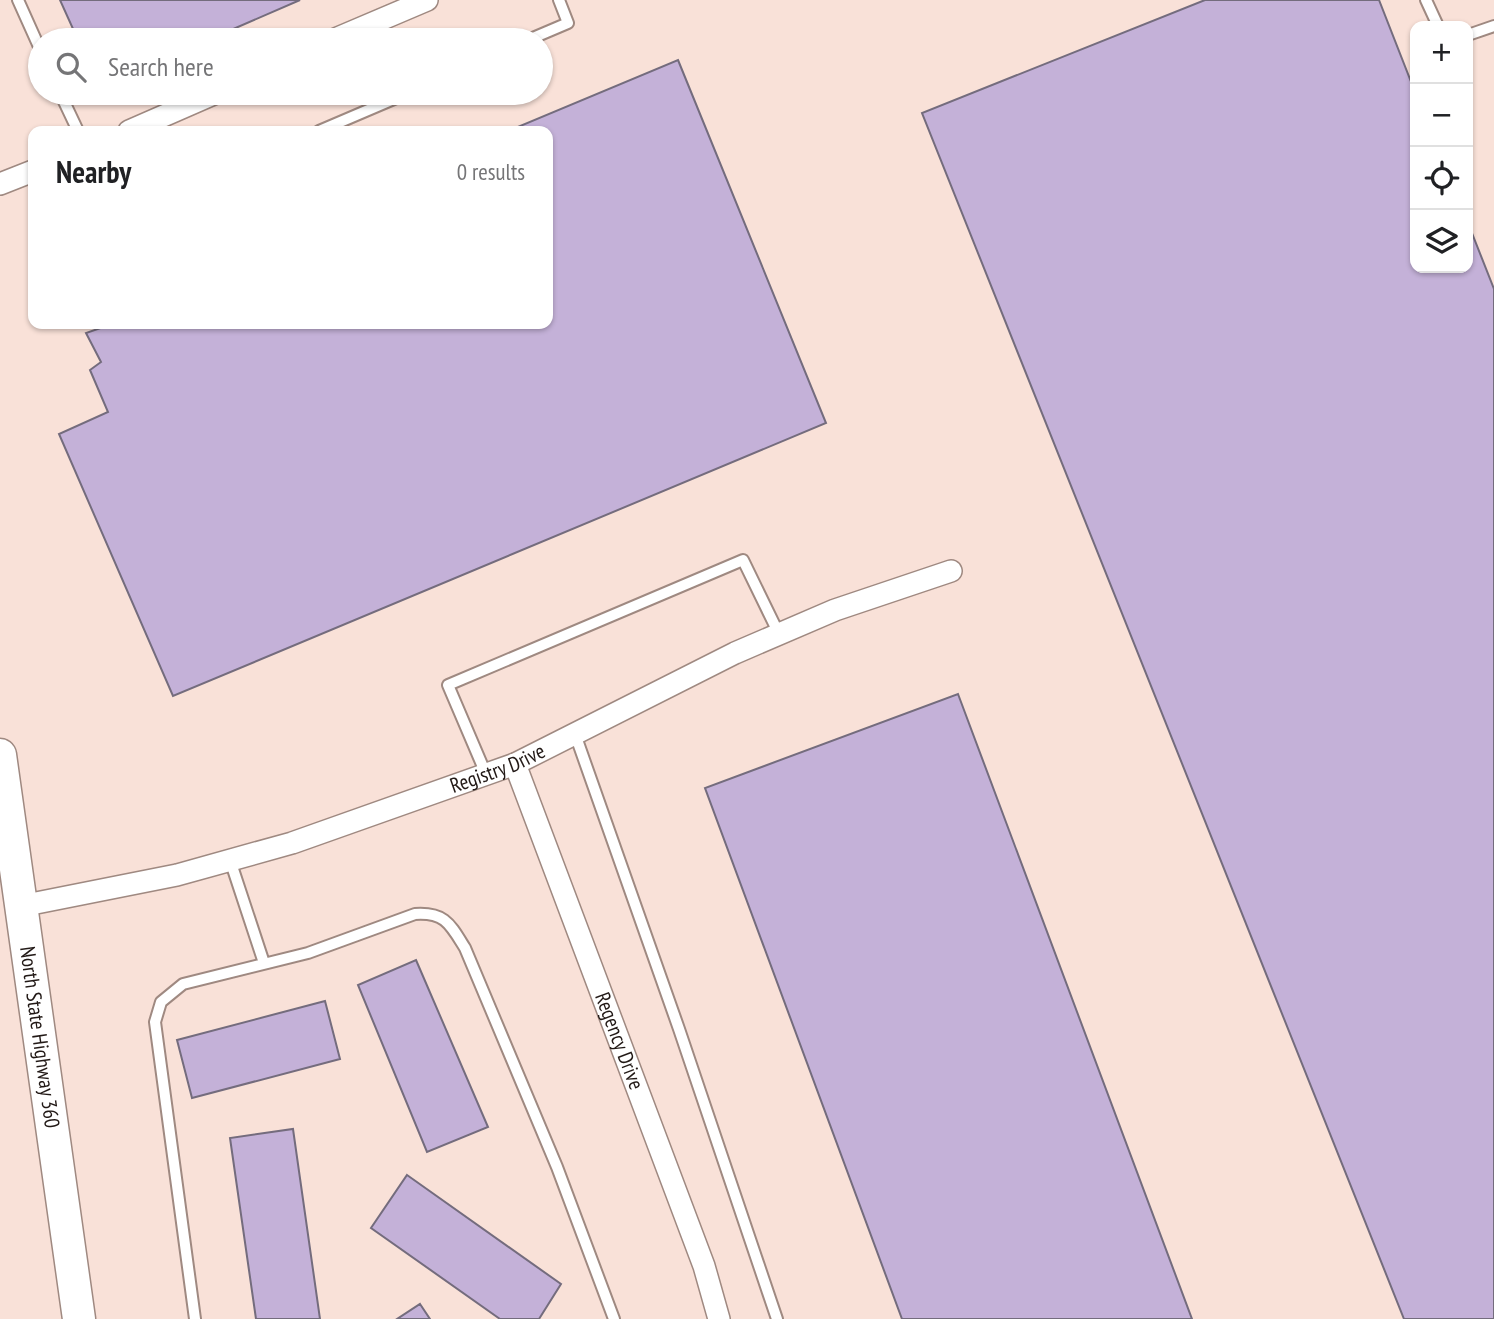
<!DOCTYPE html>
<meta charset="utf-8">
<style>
:root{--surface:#fff;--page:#f2f2f2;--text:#202124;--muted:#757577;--line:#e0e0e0}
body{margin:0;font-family:"PT Sans Narrow",sans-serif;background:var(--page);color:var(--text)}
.controls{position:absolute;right:21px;top:21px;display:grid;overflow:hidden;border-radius:14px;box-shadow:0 2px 5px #0004}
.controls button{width:63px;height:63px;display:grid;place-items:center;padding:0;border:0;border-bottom:2px solid var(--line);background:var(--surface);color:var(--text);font:35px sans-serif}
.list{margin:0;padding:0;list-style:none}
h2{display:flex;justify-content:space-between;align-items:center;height:91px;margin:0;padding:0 28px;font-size:30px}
h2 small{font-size:23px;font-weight:400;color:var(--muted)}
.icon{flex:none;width:38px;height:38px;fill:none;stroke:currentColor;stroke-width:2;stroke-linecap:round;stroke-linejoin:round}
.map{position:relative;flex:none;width:1494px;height:1319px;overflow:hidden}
.search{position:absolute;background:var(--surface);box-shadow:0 2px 5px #0004;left:28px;top:28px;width:525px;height:77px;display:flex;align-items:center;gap:18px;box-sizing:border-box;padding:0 24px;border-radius:38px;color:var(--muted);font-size:26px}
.panel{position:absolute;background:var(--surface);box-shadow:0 2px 5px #0004;left:28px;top:126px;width:525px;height:203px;border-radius:14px}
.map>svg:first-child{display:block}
.building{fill:#c4b1d8;stroke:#746c7d;stroke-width:2}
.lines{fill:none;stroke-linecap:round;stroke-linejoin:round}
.lane-casing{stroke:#9f8981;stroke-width:14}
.street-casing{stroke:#9f8981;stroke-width:24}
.secondary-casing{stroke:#9f8981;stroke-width:35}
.lane{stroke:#fff;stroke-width:10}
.street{stroke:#fff;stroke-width:21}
.secondary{stroke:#fff;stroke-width:32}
.labels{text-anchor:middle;stroke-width:5;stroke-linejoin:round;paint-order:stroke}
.street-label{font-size:21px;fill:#221916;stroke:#f9e1d8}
</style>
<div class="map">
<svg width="1494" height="1319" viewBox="0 0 1494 1319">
<rect width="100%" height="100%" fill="#f9e1d8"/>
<path class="building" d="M 60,0 L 300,0 L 208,40 L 78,40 Z
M 1205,0 L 1379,0 L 1415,92 L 1415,268 L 1468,268 L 1468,223 L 1494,289 L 1494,1319 L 1404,1319 L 922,113 Z
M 678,60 L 826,423 L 173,696 L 59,434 L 108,412 L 90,370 L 101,362 L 86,333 L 112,324 L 548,324 L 548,131 L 508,131 Z
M 958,694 L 1192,1319 L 902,1319 L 705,788 Z
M 416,960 L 488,1127 L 427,1152 L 358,985 Z
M 325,1001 L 340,1059 L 192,1098 L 177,1040 Z
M 293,1129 L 320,1319 L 256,1319 L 230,1138 Z
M 407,1175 L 561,1284 L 539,1319 L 500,1319 L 371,1228 Z
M 420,1304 L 430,1319 L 397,1319 Z"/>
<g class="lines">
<defs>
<path id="lane" d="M 18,0 L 40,49
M 1426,0 L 1438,26
M 1468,35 L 1494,26
M 528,40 L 568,23 L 559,0
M 60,93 L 78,131
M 319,131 L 408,93
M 575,734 L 679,1029 L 777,1319
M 486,774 L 448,685 L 743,560 L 779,634
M 230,860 L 264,963
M 195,1319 L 155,1022 L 161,1002 L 183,984 L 308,953 L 415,914 C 445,912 450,924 465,948 L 557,1167 L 614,1319"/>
<g id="street">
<path d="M 333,40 L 427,0"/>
<path d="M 129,131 L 216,93"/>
<path d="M 0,184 L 33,171"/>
<path id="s1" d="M 515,764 L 704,1266 L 719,1319"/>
<path id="s2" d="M 21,906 L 177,875 L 292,843 L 515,764 L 735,653 L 835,610 L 951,571"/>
</g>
<g id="secondary">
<path id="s3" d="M 0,755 L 79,1319"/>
</g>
</defs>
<use href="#lane" class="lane-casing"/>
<use href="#street" class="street-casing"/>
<use href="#secondary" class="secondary-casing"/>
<use href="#lane" class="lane"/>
<use href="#street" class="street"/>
<use href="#secondary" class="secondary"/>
</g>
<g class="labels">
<g class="street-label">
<text dy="7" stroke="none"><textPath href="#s2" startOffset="497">Registry Drive</textPath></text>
<text dy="7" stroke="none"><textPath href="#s3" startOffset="285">North State Highway 360</textPath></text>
<text dy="7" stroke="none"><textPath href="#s1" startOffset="296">Regency Drive</textPath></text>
</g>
</g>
</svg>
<div class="controls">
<button>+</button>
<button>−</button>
<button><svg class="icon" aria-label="locate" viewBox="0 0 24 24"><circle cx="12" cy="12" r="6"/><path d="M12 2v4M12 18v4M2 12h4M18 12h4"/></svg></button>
<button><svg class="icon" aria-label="layers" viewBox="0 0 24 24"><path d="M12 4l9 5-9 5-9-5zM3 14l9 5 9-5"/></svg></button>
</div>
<div class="search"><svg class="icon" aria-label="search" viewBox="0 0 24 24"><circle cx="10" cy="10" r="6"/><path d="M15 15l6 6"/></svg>Search here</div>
<section class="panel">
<h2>Nearby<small>0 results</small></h2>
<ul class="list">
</ul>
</section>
</div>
